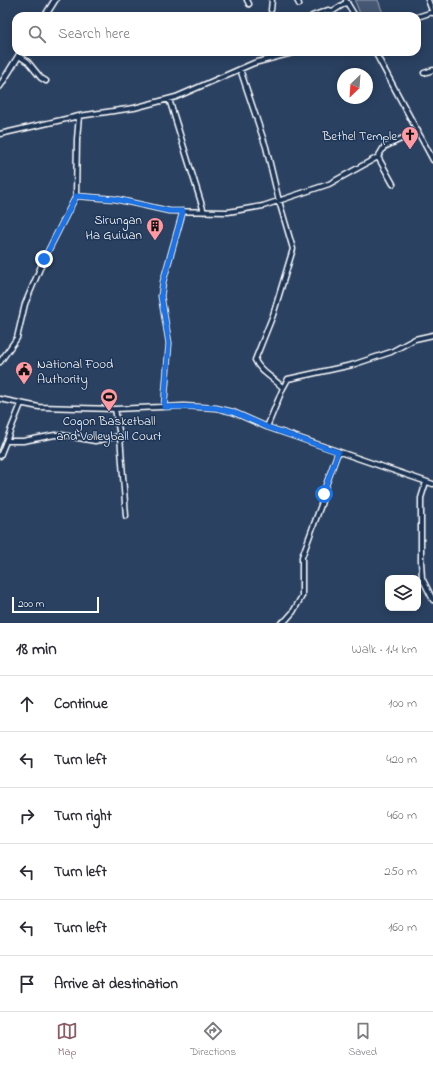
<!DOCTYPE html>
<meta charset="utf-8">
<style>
:root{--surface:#fff;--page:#f2f2f3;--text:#2b2b33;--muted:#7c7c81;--line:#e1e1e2;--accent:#8a5d65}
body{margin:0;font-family:"Indie Flower",sans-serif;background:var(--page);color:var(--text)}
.controls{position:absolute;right:12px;bottom:12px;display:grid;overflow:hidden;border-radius:8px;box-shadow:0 2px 10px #0003}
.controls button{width:36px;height:36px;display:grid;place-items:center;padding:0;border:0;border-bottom:1px solid var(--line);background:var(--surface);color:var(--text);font:20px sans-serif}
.compass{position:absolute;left:337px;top:68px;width:36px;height:36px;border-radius:50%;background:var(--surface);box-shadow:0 2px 10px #0003;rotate:205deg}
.scale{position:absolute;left:12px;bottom:10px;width:87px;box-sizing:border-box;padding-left:4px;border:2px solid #fff;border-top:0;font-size:11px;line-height:14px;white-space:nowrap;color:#fff;-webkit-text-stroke:3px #1d3557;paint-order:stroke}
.stop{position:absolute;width:12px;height:12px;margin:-9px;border:3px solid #1a73e8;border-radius:50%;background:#fff}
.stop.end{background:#1a73e8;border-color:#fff;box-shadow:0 1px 4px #0008}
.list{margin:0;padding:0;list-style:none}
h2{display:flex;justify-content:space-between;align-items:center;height:52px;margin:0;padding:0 16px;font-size:17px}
h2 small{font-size:13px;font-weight:400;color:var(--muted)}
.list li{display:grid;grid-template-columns:26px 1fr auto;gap:12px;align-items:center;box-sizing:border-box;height:56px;padding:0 16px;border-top:1px solid var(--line)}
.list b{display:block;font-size:15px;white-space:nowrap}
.list em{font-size:13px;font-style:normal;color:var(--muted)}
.icon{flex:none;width:22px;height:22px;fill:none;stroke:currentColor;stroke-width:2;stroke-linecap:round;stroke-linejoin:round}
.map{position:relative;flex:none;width:433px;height:623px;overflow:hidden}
.search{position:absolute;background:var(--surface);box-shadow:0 2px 10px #0003;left:12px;right:12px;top:12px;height:44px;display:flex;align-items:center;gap:10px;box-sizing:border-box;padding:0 14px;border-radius:12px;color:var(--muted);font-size:15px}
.sheet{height:388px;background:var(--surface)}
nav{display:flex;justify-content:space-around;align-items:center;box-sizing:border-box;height:56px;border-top:1px solid var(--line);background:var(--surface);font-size:11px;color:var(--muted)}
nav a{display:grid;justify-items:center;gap:2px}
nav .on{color:var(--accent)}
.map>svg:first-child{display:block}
.green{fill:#465975;stroke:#a2acba}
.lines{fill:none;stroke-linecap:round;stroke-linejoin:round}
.minor-casing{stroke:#fff;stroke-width:7}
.major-casing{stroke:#fff;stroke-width:8}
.minor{stroke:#1d3557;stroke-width:4}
.major{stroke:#1d3557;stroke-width:5}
.route{stroke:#1a73e8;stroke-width:5}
.labels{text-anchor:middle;stroke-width:3;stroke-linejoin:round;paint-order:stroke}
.poi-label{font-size:13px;fill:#fff;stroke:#1d3557;text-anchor:end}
</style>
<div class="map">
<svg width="433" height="623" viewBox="0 0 433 623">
<rect width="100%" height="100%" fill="#2a4161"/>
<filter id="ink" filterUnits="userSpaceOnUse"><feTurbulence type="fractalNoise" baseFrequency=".025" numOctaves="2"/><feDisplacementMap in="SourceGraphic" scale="8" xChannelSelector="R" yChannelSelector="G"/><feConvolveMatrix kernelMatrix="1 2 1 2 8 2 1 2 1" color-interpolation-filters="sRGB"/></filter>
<g filter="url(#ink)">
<path class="green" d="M 358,0 L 378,0 L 384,16 L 361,16 L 355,1 Z"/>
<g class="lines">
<defs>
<path id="minor" d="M 247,0 L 249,4
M 297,0 L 299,4
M 428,0 L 433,13
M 346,1 L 355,16
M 271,10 L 272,0
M 312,16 L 328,10 L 333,11 L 347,2
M 417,17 L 433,12
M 375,52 L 433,160
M 19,56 L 28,62 L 41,78 L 46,81
M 240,69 L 266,147 L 279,201 L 293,249 L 273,315 L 255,360 C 260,372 274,378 283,388 L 267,427
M 424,73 L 433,70
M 169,99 L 204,212
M 0,134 L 79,116 L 134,108 L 176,97 L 254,63 L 296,52
M 378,157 L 393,184
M 76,196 L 115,199 L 169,211 L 228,212 L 263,206 L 329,184 L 378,157 L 384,147 L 418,131
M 0,362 L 17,338 L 25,304 L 44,259 L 76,196 L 77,139 L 79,116
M 283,388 L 288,379 L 352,365 L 391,352 L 415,339 L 433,335
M 0,399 L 39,407 L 115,409 L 184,406 L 216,408 L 233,412 L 267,427 L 433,484
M 164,407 L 169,343 L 161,296 L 163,282 L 183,211
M 115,409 L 120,436 L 126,516
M 7,441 L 23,441 L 55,435 L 62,435 L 95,441 L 120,436
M 0,456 L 21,404
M 426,482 L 421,498 L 421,561 L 422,578 L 433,600
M 281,623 L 286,620 L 293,612 L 302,596 L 302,557 L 321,505 L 326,485 L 338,452"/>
<path id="major" d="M 45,16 L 55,0
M 0,86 L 21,52"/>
</defs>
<use href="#minor" class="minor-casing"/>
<use href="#major" class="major-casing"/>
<use href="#minor" class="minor"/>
<use href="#major" class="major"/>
</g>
</g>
<g class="lines" filter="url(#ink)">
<path class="route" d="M 44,259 L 76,196 L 115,199 L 169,211 L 183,211 L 163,282 L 161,296 L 169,343 L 164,407 L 200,407 L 216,408 L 233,412 L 267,427 L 338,452 L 326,485 L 324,494"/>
</g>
<defs>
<symbol id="church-pin" viewBox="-11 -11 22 30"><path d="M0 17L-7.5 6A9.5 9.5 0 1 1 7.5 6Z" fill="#ff9aa2" stroke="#1d3557"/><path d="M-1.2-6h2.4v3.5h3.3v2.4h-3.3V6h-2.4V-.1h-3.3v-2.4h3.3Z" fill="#111"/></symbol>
<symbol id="building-pin" viewBox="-11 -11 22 30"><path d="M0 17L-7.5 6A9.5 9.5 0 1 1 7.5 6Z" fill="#ff9aa2" stroke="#1d3557"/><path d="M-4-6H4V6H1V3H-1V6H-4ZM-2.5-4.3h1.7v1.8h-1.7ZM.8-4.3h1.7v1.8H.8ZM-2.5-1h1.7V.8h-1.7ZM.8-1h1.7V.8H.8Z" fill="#111"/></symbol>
<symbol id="civic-pin" viewBox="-11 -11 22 30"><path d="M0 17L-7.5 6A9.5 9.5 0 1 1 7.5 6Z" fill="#ff9aa2" stroke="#1d3557"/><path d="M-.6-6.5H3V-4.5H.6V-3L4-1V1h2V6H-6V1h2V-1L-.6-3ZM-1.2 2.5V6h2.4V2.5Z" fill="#111"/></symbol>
<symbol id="stadium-pin" viewBox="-11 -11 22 30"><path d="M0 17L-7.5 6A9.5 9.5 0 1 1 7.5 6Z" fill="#ff9aa2" stroke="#1d3557"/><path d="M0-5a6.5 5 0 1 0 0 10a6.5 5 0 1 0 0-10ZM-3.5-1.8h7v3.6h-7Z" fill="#111"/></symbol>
</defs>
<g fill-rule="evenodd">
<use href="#church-pin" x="400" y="125" width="20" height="27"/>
<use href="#building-pin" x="145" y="216" width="20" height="27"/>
<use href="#civic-pin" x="14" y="360" width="20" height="27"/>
<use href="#stadium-pin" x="99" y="387" width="20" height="27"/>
</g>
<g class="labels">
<g class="poi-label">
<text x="397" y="140">Bethel Temple</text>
<text x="142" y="224">Sirungan<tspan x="142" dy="15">Ha Guiuan</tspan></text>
<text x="37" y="368" text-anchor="start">National Food<tspan x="37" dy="15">Authority</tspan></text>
<text x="109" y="425" text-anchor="middle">Cogon Basketball<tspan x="109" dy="15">and Volleyball Court</tspan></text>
</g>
</g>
</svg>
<div class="controls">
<button><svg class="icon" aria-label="layers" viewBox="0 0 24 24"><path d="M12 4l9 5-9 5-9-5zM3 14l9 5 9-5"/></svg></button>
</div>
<svg class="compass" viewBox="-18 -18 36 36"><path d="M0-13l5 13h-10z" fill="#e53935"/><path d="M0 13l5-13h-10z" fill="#7c7c81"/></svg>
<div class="scale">200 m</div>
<div class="stop" style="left:324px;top:494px"></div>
<div class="stop end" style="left:44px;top:259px"></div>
<div class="search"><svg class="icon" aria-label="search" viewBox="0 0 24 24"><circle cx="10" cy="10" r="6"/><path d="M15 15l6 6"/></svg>Search here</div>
</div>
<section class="sheet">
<h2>18 min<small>Walk · 1.4 km</small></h2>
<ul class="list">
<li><svg class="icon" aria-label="ahead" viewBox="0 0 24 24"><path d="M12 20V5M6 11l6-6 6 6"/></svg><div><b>Continue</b></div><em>100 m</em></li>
<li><svg class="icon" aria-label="left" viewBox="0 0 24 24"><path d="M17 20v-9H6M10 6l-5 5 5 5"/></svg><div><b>Turn left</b></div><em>420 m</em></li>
<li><svg class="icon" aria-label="right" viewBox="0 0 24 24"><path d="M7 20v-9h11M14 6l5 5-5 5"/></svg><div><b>Turn right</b></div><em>460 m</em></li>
<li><svg class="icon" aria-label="left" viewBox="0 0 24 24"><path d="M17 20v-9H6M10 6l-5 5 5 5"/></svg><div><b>Turn left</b></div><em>250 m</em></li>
<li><svg class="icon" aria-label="left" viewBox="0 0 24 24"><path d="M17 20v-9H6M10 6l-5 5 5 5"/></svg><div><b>Turn left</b></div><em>160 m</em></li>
<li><svg class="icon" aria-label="arrive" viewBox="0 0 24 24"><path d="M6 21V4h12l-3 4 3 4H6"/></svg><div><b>Arrive at destination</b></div></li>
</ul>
</section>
<nav>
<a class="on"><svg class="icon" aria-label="map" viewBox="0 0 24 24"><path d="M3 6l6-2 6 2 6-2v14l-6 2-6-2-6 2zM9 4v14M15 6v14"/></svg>Map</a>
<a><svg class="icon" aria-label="directions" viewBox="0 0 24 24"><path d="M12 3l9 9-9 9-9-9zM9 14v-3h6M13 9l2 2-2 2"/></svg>Directions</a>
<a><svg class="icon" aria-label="saved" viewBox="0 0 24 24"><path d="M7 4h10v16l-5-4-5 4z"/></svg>Saved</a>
</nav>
